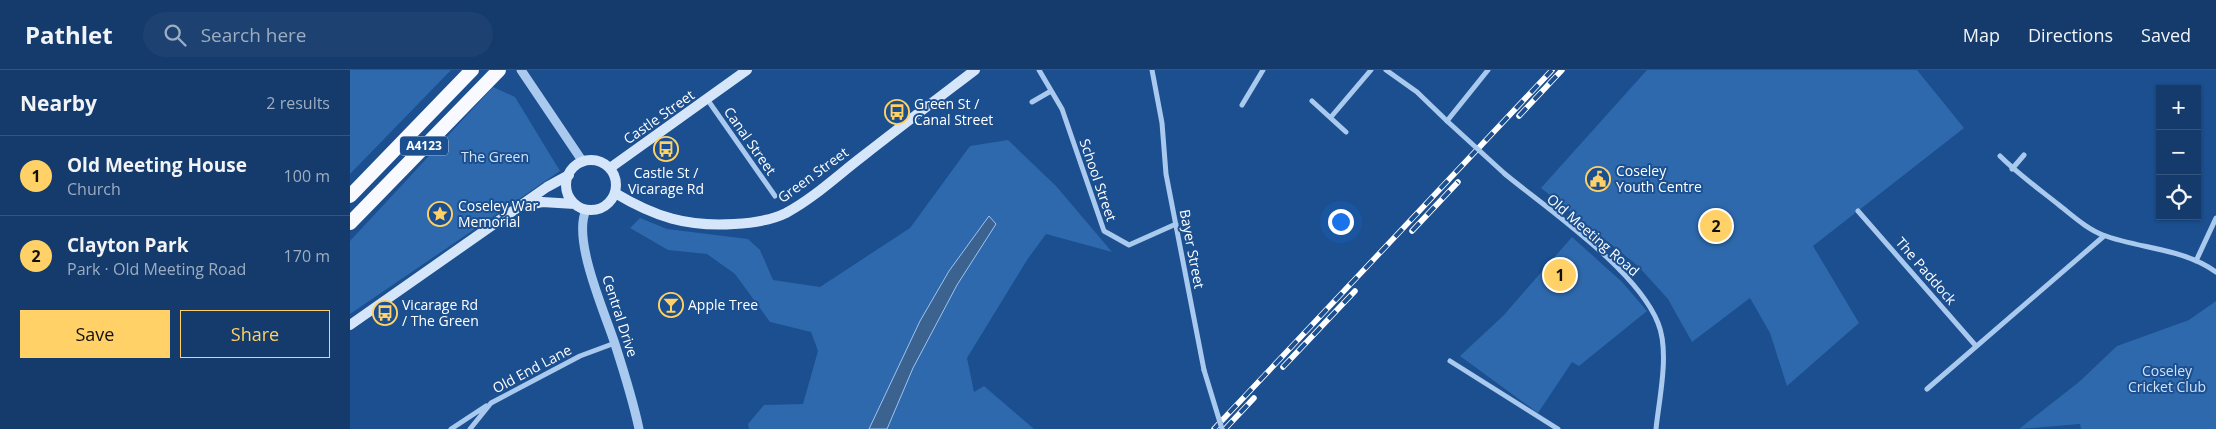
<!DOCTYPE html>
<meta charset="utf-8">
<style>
:root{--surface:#143b6b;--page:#1d4271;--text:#f1f3f6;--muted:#9dadc1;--line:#33557e;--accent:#ffd166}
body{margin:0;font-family:"Open Sans",sans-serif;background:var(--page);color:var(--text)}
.controls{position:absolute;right:15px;top:15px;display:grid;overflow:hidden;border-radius:0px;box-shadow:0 1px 4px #0004}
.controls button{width:45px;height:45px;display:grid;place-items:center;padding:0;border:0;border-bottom:1px solid var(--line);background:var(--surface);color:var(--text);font:25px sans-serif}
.you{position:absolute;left:990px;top:151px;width:18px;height:18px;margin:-12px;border:4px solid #fff;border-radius:50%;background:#1a73e8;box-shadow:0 0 0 8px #1a73e833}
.badge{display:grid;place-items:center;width:32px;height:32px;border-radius:50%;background:var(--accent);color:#111;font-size:16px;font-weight:700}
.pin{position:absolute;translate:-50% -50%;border:2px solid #fff;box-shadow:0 1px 5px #0006}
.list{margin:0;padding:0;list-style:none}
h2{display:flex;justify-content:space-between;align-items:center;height:65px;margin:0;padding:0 20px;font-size:21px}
h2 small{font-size:16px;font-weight:400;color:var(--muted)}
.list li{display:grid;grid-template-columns:32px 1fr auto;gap:15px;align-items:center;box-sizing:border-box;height:80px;padding:0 20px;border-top:1px solid var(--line)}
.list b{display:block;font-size:19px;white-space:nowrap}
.list p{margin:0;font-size:16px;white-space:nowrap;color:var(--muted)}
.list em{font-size:16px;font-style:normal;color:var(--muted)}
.actions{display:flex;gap:10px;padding:15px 20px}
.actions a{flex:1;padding:11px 0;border:1px solid var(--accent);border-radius:0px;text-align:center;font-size:18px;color:var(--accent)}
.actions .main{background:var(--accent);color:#111}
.icon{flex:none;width:28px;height:28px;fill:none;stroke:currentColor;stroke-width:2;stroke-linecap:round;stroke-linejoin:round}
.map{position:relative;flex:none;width:1866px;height:359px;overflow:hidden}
header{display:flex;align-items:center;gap:30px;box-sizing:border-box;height:70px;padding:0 25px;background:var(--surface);border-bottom:1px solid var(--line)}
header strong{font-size:24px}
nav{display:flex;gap:28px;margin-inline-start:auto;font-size:18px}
.search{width:350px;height:45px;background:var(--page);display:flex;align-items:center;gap:12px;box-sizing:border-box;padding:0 18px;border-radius:28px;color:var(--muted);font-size:19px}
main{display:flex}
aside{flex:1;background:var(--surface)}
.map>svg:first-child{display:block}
.green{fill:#2e69ad}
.water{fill:#3c6290;stroke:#9cc4f0}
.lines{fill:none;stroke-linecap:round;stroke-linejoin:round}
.minor{stroke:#a9c9ee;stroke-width:5}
.tertiary{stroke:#a9c9ee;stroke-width:9}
.secondary{stroke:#d6e6fa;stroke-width:10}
.trunk{stroke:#f8faff;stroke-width:14}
.rail-casing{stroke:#fff;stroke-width:5.5}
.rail{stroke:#1b4f8f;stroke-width:4;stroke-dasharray:11;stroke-linecap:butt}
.minor-bridge{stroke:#a9c9ee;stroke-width:5}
.labels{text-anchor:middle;stroke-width:4;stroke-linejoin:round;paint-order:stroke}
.shield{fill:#1b4f8f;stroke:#bbcadd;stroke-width:1}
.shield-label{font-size:12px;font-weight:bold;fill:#fff}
.poi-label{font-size:14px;fill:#fff;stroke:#1b4f8f;text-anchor:start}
.street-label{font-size:14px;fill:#fff;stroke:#1b4f8f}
.park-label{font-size:14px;fill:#cfe3fa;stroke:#1b4f8f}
</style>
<header>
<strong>Pathlet</strong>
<div class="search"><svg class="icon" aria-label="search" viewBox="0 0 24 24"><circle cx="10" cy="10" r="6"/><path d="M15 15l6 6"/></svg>Search here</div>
<nav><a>Map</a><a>Directions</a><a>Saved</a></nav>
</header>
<main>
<aside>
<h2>Nearby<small>2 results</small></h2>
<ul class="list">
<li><span class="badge">1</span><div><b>Old Meeting House</b><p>Church</p></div><em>100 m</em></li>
<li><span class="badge">2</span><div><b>Clayton Park</b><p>Park · Old Meeting Road</p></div><em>170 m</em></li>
</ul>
<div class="actions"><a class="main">Save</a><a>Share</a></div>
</aside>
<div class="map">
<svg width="1866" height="359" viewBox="0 0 1866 359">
<rect width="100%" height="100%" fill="#1b4f8f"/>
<path class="green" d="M 0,0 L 101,0 L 0,104 Z
M 1297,0 L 1567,0 L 1614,58 L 1463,176 L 1509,253 L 1437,316 L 1420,263 L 1400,228 L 1342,272 L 1318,229 L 1288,196 L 1191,118 Z
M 143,17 L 165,27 L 210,101 L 0,244 L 0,171 Z
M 658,70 L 706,116 L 762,182 L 696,164 L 677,190 L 617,288 L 624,322 L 634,316 L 684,359 L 399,359 L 398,354 L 414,335 L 453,334 L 468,281 L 461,262 L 420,252 L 385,204 L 357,184 L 318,180 L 280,158 L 290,148 L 317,159 L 398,169 L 410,180 L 423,210 L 470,217 L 560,158 L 620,76 Z
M 1222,167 L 1272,212 L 1297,241 L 1229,296 L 1222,292 L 1188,343 L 1110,286 L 1153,246 Z
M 1866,231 L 1866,359 L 1731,359 L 1730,354 L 1669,359 L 1729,312 L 1767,276 L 1839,250 Z"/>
<path class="water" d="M 639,146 L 646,154 L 607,215 L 563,298 L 537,359 L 519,359 L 570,251 L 599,201 Z"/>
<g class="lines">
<path class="minor" d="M 689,0 L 712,39 L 754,161 L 779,175 L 826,154
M 802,0 L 812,53 L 816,104 L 854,300
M 1036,0 L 1067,22 L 1097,51 L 1138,0
M 357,29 L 425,126
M 962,31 L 996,62
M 682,32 L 701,21
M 892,35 L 913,0
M 981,47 L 1021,0
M 1650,86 C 1668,104 1689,119 1709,135 C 1723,146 1737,159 1753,165 C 1790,179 1833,178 1866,202
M 1662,99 L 1674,85
M 1155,104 C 1200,141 1287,200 1308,253 C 1320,282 1309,329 1306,359
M 1508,141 L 1626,276
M 1846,191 L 1866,148
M 1100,291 L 1208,359
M 1577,319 L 1754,166
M 101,359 L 136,336
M 120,359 L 141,333 L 230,286 L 265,273"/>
<path class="tertiary" d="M 171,0 L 233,92
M 236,140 C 222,170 255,243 265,274 C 274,302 283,330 289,359"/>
<path class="secondary" d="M216 115a25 25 0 1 1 50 0a25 25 0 1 1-50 0Z
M 260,98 L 397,0
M 265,123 C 305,147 337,157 384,154 C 402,153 420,151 436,143 C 464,128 488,105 513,86 C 550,57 587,29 625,0
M 174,136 L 192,132 L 225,134
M 0,255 L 197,117 L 219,105"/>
<path class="trunk" d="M 0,126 L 122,0
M 0,153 L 149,0"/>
<defs>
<path id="rail" d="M 1169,46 L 1212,0
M 1062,161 L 1108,112
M 933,297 L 1005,221
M 864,359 L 1202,0
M 875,359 L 904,328"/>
</defs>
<use href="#rail" class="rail-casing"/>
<use href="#rail" class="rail"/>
<path class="minor-bridge" d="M 1097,51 L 1155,104
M 854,300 L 872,359"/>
</g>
<defs>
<symbol id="bus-ring" viewBox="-11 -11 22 22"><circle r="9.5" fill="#1b4f8f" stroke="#ffd166" stroke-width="1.5"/><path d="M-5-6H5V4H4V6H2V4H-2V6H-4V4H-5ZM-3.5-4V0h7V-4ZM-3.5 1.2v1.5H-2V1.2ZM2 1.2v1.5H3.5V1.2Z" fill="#ffd166"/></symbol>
<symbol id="civic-ring" viewBox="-11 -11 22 22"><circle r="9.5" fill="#1b4f8f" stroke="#ffd166" stroke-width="1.5"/><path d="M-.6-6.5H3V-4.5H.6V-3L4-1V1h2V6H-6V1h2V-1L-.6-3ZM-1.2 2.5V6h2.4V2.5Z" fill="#ffd166"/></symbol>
<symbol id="sight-ring" viewBox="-11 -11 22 22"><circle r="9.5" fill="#1b4f8f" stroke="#ffd166" stroke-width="1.5"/><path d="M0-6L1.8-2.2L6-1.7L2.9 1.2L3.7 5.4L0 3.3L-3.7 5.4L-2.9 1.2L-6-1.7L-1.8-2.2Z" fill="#ffd166"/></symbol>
<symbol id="bar-ring" viewBox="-11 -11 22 22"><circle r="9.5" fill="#1b4f8f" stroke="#ffd166" stroke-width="1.5"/><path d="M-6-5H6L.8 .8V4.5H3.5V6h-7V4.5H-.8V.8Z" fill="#ffd166"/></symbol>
</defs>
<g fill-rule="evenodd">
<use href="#bus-ring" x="533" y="28" width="28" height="28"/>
<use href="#bus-ring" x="302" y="65" width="28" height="28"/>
<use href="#civic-ring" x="1234" y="95" width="28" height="28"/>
<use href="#sight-ring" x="76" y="130" width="28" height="28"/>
<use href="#bar-ring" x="307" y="221" width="28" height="28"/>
<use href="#bus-ring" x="21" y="229" width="28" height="28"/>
</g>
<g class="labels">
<rect class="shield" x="50" y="66.5" width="48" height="19" rx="4"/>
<g class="shield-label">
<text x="74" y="80">A4123</text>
</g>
<g class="poi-label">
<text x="564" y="39">Green St /<tspan x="564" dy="16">Canal Street</tspan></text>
<text x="1266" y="106">Coseley<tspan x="1266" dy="16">Youth Centre</tspan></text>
<text x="316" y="108" text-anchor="middle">Castle St /<tspan x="316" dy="16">Vicarage Rd</tspan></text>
<text x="108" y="141">Coseley War<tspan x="108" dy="16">Memorial</tspan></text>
<text x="52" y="240">Vicarage Rd<tspan x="52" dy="16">/ The Green</tspan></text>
<text x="338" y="240">Apple Tree</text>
</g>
<g class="street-label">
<text transform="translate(309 47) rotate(-35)" y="5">Castle Street</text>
<text transform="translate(400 71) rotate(55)" y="5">Canal Street</text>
<text transform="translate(463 105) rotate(-36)" y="5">Green Street</text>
<text transform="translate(748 110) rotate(71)" y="5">School Street</text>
<text transform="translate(1243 165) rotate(41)" y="5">Old Meeting Road</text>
<text transform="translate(842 179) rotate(79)" y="5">Bayer Street</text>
<text transform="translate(1576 201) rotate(49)" y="5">The Paddock</text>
<text transform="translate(270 246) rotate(72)" y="5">Central Drive</text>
<text transform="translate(182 299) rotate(-28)" y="5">Old End Lane</text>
</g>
<g class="park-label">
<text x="145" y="92">The Green</text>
<text x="1817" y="306">Coseley<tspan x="1817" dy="16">Cricket Club</tspan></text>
</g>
</g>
</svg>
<div class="controls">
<button>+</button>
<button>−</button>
<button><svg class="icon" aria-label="locate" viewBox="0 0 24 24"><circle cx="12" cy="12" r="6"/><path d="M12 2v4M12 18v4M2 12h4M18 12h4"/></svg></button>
</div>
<div class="you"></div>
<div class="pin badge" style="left:1210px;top:205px">1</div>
<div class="pin badge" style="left:1366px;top:156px">2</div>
</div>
</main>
